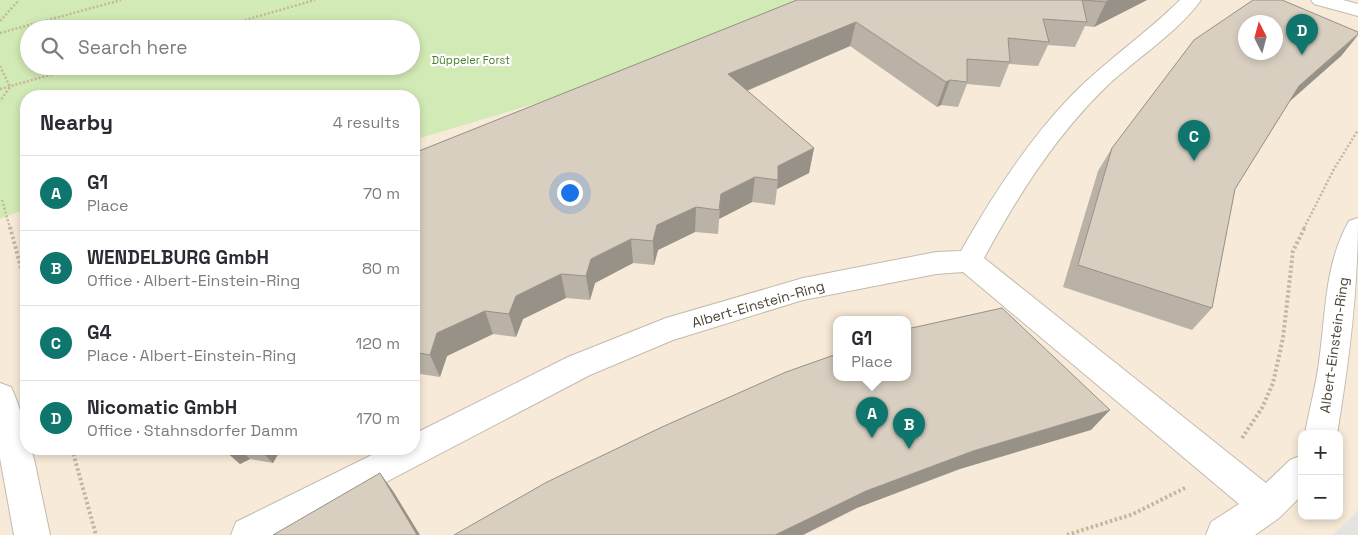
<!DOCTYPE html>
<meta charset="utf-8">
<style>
:root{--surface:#fff;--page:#f7f7f7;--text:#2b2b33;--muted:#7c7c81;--line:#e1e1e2;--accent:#0f766e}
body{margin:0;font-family:"Space Grotesk",sans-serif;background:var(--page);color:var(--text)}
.controls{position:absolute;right:15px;bottom:15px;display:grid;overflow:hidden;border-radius:10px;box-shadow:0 2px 8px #0003}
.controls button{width:45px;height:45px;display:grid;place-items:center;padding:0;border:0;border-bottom:1px solid var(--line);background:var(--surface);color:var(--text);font:25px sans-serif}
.compass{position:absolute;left:1238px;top:15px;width:45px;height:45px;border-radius:50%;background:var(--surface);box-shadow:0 2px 8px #0003;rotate:354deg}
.you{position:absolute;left:569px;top:192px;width:18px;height:18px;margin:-12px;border:4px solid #fff;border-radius:50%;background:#1a73e8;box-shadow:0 0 0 8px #1a73e833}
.badge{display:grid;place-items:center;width:32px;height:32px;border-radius:50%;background:var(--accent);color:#fff;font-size:16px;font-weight:700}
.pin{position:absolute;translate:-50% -41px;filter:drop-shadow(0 1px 2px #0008)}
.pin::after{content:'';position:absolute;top:26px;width:18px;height:15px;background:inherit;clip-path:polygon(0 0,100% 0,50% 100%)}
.popup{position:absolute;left:833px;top:316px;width:78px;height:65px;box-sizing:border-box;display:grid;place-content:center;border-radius:10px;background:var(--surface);filter:drop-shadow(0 1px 4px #0005);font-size:16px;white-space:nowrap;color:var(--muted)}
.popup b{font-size:19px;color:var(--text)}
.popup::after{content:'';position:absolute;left:50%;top:100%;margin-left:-10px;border:10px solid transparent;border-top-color:var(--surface)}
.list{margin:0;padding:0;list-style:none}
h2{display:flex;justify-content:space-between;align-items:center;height:65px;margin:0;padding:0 20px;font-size:21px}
h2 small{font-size:16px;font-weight:400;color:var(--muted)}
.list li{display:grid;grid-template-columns:32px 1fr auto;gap:15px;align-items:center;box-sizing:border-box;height:75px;padding:0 20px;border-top:1px solid var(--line)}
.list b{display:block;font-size:19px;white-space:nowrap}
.list p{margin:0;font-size:16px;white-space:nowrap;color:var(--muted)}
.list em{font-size:16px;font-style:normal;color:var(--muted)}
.icon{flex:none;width:28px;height:28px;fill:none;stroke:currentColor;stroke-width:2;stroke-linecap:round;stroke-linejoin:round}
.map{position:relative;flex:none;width:1358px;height:535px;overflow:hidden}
.search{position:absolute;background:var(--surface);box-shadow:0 2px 8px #0003;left:20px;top:20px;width:400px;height:55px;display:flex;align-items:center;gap:12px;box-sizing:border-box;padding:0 18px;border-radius:28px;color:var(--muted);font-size:19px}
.panel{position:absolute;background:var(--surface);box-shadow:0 2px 8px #0003;left:20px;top:90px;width:400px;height:365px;border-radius:20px}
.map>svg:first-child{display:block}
.commercial{fill:#f7ead8;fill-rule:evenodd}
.green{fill:#d2eab5;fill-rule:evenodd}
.parking{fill:#e5e3e0}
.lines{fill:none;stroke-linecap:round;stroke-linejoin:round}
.minor-casing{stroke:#c2bbae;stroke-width:2}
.path-far1{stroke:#c4b79f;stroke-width:2.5;stroke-dasharray:2 2;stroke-linecap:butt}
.path{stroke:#c4b79f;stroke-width:4;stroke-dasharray:2.5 2.5;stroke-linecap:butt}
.minor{fill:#fff;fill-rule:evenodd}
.wall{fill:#bab2a6}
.shaded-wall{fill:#979187}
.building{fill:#d8cfc1;stroke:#979187;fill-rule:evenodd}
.labels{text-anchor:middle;stroke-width:4.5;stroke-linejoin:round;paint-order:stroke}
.far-park-label{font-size:11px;fill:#4a7f2a;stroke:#fff}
.street-label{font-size:14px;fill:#4b4439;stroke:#fff}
</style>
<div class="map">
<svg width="1358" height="535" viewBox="0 0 1358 535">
<rect width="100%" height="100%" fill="#f6f3ec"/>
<path class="commercial" d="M 830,0 L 1358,0 L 1358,535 L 0,535 L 0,219 L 26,209 L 26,449 L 414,449 L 414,140 L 664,65 ZM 1246,22 L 1276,22 L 1276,52 L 1246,52 ZM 837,319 L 907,319 L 907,377 L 837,377 ZM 1302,434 L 1339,434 L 1339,516 L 1302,516 Z"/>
<path class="green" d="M 0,0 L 830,0 L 664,65 L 414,140 L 414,96 L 26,96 L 26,209 L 0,219 ZM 29,29 L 411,29 L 411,66 L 29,66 Z"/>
<path class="parking" d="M 1358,508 L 1358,535 L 1333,535 L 1355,514 Z"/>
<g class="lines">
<defs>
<path id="minor" d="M 1180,0 L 1201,0 C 1179,31 1136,59 1108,85 C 1056,135 1018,195 984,258 L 1266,483 L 1290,460 L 1302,455 L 1302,495 L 1279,518 L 1255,535 L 1206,535 L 1211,522 L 1239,504 L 963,272 L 936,274 L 803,300 L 673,340 L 590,375 L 285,535 L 231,535 L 236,522 L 384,449 L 414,449 L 414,434 L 568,357 L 666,318 L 803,278 L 936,252 L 961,251 C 992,196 1027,142 1071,96 C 1105,61 1146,34 1180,0 Z
M 1311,0 L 1343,0 L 1358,4 L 1358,16 L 1314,4 Z
M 1358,218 C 1358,291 1349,362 1337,434 L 1305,434 C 1309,410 1316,386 1319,362 C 1326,314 1324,265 1349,221 Z
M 0,383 L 11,387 C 20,406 26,428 26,449 L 31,449 L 34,459 L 50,535 L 14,535 L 0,458 Z"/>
</defs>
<use href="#minor" class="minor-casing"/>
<path class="path-far1" d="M 0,21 L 19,0
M 214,29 L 315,0
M 0,33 L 121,0
M 0,66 L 10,87 L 0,101
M 0,89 L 82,66
M 2,200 L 10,228
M 1304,228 L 1334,169 L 1358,130"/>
<path class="path" d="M 10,227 L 26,286
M 1242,438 L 1262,408 L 1273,383 L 1283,338 L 1293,251 L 1305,227
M 72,449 L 96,535
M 1067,535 L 1133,514 L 1187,487"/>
<use href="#minor" class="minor"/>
</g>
<path class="wall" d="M 797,0 L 1147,0 L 1094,27 L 1085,26 L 1075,47 L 1048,45 L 1038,66 L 1009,64 L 1000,87 L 967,84 L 958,107 L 941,105 L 937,107 L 850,46 L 747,91 L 814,148 L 809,173 L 777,189 L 775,205 L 752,202 L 719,219 L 718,234 L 695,232 L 658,250 L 654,265 L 633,263 L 595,283 L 590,300 L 566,298 L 523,319 L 516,337 L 493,334 L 447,356 L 440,377 L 414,373 L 414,153 Z
M 1358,35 L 1341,56 L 1290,101 L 1235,189 L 1212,308 L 1192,330 L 1063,287 L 1098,171 L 1112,148 Z
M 223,449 L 281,449 L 273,463 L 250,459 L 240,464 Z"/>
<path class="shaded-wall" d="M 1110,0 L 1147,0 L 1094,27 L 1106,2 Z
M 856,22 L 850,46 L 727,99 L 728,74 Z
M 1358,35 L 1341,56 L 1281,109 L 1299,86 Z
M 950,80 L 941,105 L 937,107 L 946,82 Z
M 814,148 L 809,173 L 777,189 L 778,180 L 778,166 Z
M 755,177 L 752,202 L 719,219 L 718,234 L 721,194 Z
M 696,207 L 695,232 L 658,250 L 654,265 L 653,241 L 657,225 Z
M 631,239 L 633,263 L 595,283 L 590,300 L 586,276 L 591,259 Z
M 561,274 L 566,298 L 523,319 L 516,337 L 509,314 L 516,296 Z
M 485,311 L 493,334 L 447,356 L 440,377 L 430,355 L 437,333 Z
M 1110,410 L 1091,430 L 960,469 L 857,508 L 803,535 L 775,535 L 866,491 L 973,451 Z
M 223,449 L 239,449 L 250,459 L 240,464 Z
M 259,449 L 281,449 L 273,463 Z
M 380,473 L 393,491 L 420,535 L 417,535 Z"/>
<path class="building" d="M 797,0 L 1110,0 L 1106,2 L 1082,0 L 1087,22 L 1043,19 L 1049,42 L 1008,38 L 1010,62 L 967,59 L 967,82 L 950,80 L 946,82 L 856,22 L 728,74 L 814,148 L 778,166 L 778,180 L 755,177 L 721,194 L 719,210 L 696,207 L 657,225 L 653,241 L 631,239 L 591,259 L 586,276 L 561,274 L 516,296 L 509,314 L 485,311 L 437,333 L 430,355 L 414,352 L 414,153 Z
M 1253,0 L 1282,0 L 1358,32 L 1358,34 L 1299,86 L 1235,189 L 1212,308 L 1078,265 L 1112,148 L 1194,40 ZM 1246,22 L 1276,22 L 1276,52 L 1246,52 Z
M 1002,308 L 1110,410 L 973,451 L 866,491 L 775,535 L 454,535 L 547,482 L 662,427 L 786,372 L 837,354 L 837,377 L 907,377 L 907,329 Z
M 380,473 L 417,535 L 273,535 Z"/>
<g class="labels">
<g class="far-park-label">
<text x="471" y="64">Düppeler Forst</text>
</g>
<g class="street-label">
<text transform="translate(758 304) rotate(-16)" y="5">Albert-Einstein-Ring</text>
<text transform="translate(1334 345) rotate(-82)" y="5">Albert-Einstein-Ring</text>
</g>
</g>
</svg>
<div class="controls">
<button>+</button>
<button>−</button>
</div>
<svg class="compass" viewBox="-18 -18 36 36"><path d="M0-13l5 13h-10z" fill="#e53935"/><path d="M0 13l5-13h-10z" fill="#7c7c81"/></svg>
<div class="you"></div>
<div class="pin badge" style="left:872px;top:438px">A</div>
<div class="popup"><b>G1</b>Place</div>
<div class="pin badge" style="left:909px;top:449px">B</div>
<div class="pin badge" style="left:1194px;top:161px">C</div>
<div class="pin badge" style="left:1302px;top:55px">D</div>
<div class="search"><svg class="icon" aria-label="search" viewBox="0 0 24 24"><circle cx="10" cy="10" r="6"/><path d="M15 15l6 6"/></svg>Search here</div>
<section class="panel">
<h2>Nearby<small>4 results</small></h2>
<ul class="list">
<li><span class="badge">A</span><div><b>G1</b><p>Place</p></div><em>70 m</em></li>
<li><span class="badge">B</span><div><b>WENDELBURG GmbH</b><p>Office · Albert-Einstein-Ring</p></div><em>80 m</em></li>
<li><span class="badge">C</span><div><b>G4</b><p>Place · Albert-Einstein-Ring</p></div><em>120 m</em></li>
<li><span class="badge">D</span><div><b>Nicomatic GmbH</b><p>Office · Stahnsdorfer Damm</p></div><em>170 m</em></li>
</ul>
</section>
</div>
